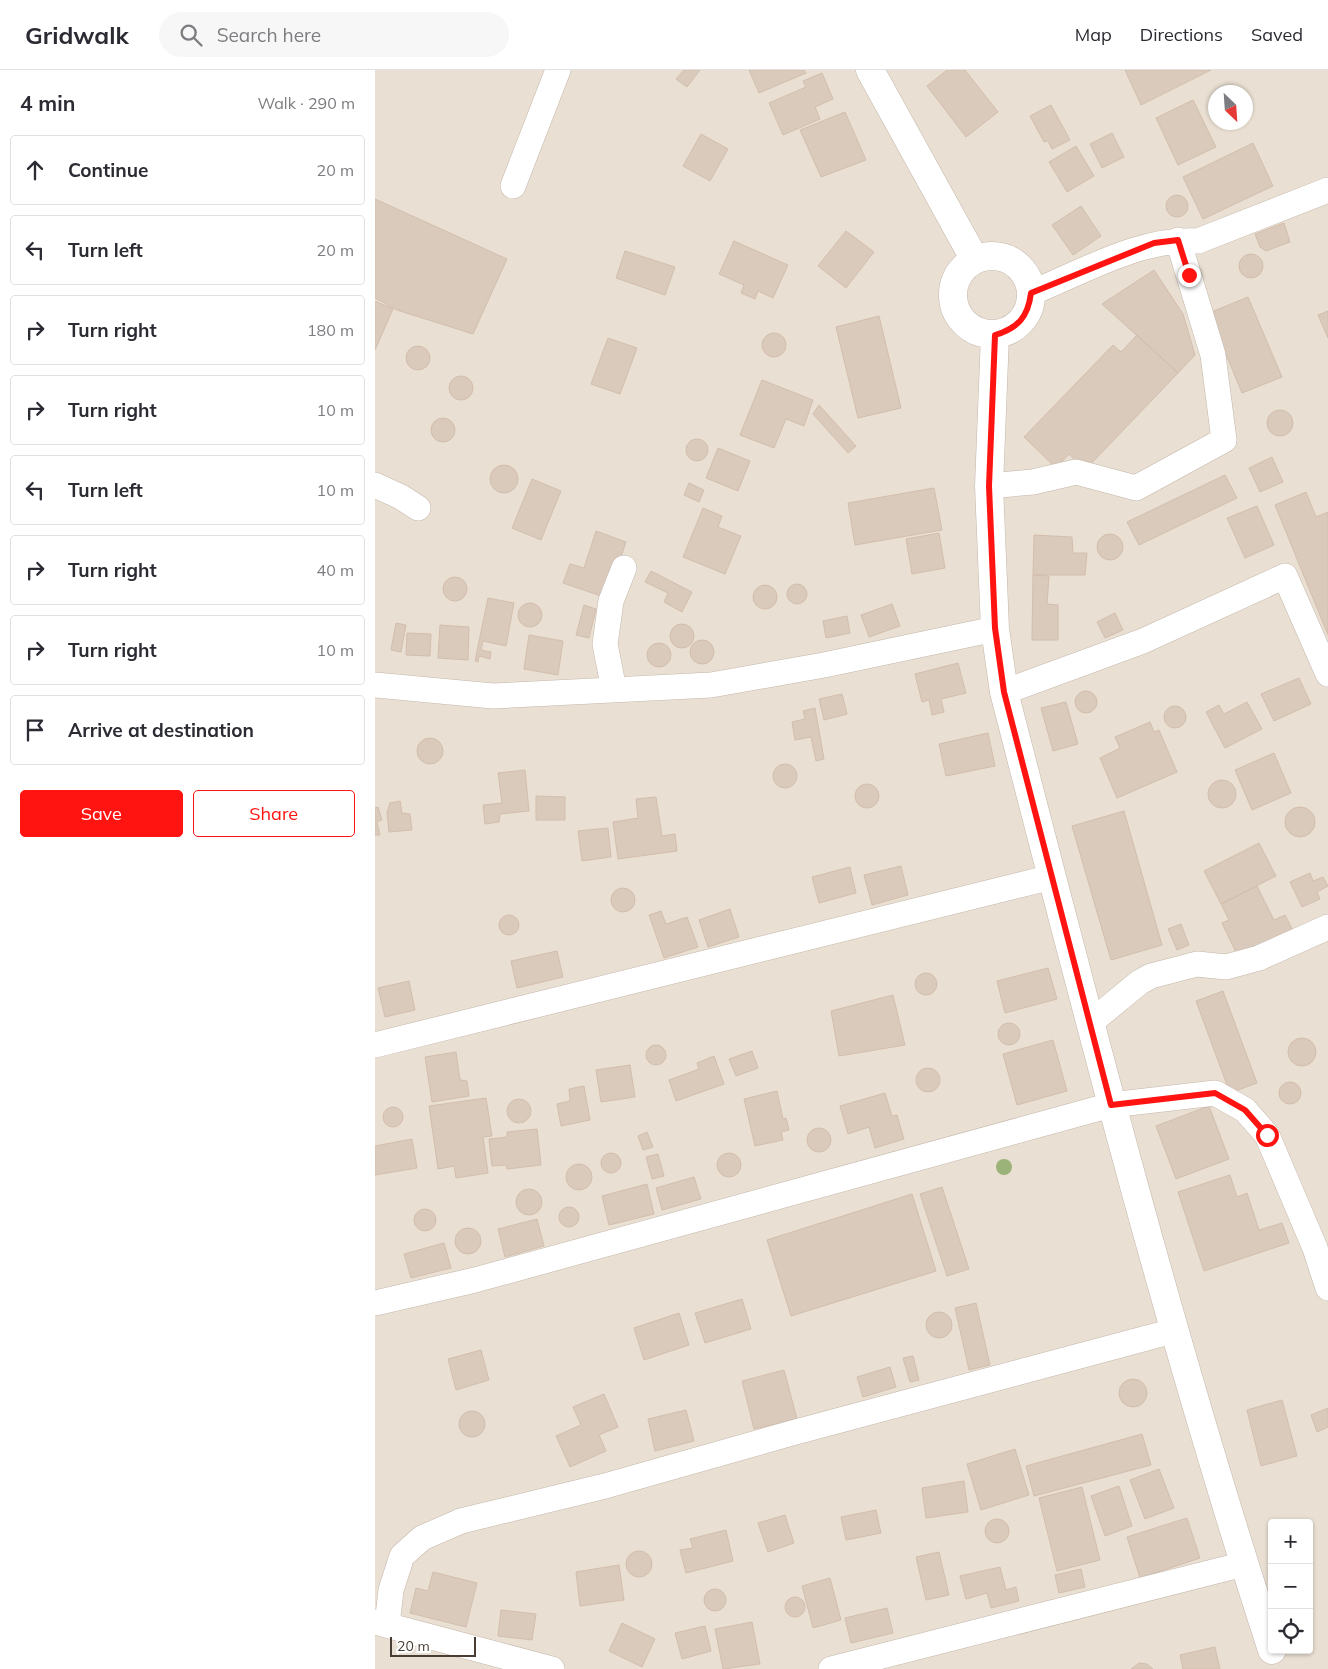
<!DOCTYPE html>
<meta charset="utf-8">
<style>
:root{--surface:#fff;--page:#f7f7f7;--text:#2b2b33;--muted:#7c7c81;--line:#e1e1e2;--accent:#ff1411}
body{margin:0;font-family:Mulish,sans-serif;background:var(--page);color:var(--text)}
.controls{position:absolute;right:15px;bottom:15px;display:grid;overflow:hidden;border-radius:5px;box-shadow:0 1px 4px #0004}
.controls button{width:45px;height:45px;display:grid;place-items:center;padding:0;border:0;border-bottom:1px solid var(--line);background:var(--surface);color:var(--text);font:25px sans-serif}
.compass{position:absolute;left:833px;top:15px;width:45px;height:45px;border-radius:50%;background:var(--surface);box-shadow:0 1px 4px #0004;rotate:155deg}
.scale{position:absolute;left:15px;bottom:12px;width:86px;box-sizing:border-box;padding-left:5px;border:2px solid #483d34;border-top:0;font-size:14px;line-height:18px;white-space:nowrap;color:#483d34;-webkit-text-stroke:4px #fff;paint-order:stroke}
.stop{position:absolute;width:15px;height:15px;margin:-11px;border:4px solid #ff1411;border-radius:50%;background:#fff}
.stop.end{background:#ff1411;border-color:#fff;box-shadow:0 1px 5px #0008}
.list{margin:0;padding:0;list-style:none}
h2{display:flex;justify-content:space-between;align-items:center;height:65px;margin:0;padding:0 20px;font-size:21px}
h2 small{font-size:16px;font-weight:400;color:var(--muted)}
.list li{display:grid;grid-template-columns:32px 1fr auto;gap:15px;align-items:center;box-sizing:border-box;height:70px;margin:0 10px 10px;padding:0 10px;border:1px solid var(--line);border-radius:5px}
.list b{display:block;font-size:19px;white-space:nowrap}
.list em{font-size:16px;font-style:normal;color:var(--muted)}
.actions{display:flex;gap:10px;padding:15px 20px}
.actions a{flex:1;padding:11px 0;border:1px solid var(--accent);border-radius:5px;text-align:center;font-size:18px;color:var(--accent)}
.actions .main{background:var(--accent);color:#fff}
.icon{flex:none;width:28px;height:28px;fill:none;stroke:currentColor;stroke-width:2;stroke-linecap:round;stroke-linejoin:round}
.map{position:relative;flex:none;width:953px;height:1599px;overflow:hidden}
header{display:flex;align-items:center;gap:30px;box-sizing:border-box;height:70px;padding:0 25px;background:var(--surface);border-bottom:1px solid var(--line)}
header strong{font-size:24px}
nav{display:flex;gap:28px;margin-inline-start:auto;font-size:18px}
.search{width:350px;height:45px;background:var(--page);display:flex;align-items:center;gap:12px;box-sizing:border-box;padding:0 18px;border-radius:28px;color:var(--muted);font-size:19px}
main{display:flex}
aside{flex:1;background:var(--surface)}
.map>svg:first-child{display:block}
.residential{fill:#e9dfd2;fill-rule:evenodd}
.building{fill:#dacabc;stroke:#d3beac}
.lines{fill:none;stroke-linecap:round;stroke-linejoin:round}
.minor-casing{stroke:#c4b7aa;stroke-width:26}
.tertiary-casing{stroke:#c4b7aa;stroke-width:29}
.minor{stroke:#fff;stroke-width:25}
.tertiary{stroke:#fff;stroke-width:28}
.tree{fill:#9bb279}
.route{stroke:#ff1411;stroke-width:6}
</style>
<header>
<strong>Gridwalk</strong>
<div class="search"><svg class="icon" aria-label="search" viewBox="0 0 24 24"><circle cx="10" cy="10" r="6"/><path d="M15 15l6 6"/></svg>Search here</div>
<nav><a>Map</a><a>Directions</a><a>Saved</a></nav>
</header>
<main>
<aside>
<h2>4 min<small>Walk · 290 m</small></h2>
<ul class="list">
<li><svg class="icon" aria-label="ahead" viewBox="0 0 24 24"><path d="M12 20V5M6 11l6-6 6 6"/></svg><div><b>Continue</b></div><em>20 m</em></li>
<li><svg class="icon" aria-label="left" viewBox="0 0 24 24"><path d="M17 20v-9H6M10 6l-5 5 5 5"/></svg><div><b>Turn left</b></div><em>20 m</em></li>
<li><svg class="icon" aria-label="right" viewBox="0 0 24 24"><path d="M7 20v-9h11M14 6l5 5-5 5"/></svg><div><b>Turn right</b></div><em>180 m</em></li>
<li><svg class="icon" aria-label="right" viewBox="0 0 24 24"><path d="M7 20v-9h11M14 6l5 5-5 5"/></svg><div><b>Turn right</b></div><em>10 m</em></li>
<li><svg class="icon" aria-label="left" viewBox="0 0 24 24"><path d="M17 20v-9H6M10 6l-5 5 5 5"/></svg><div><b>Turn left</b></div><em>10 m</em></li>
<li><svg class="icon" aria-label="right" viewBox="0 0 24 24"><path d="M7 20v-9h11M14 6l5 5-5 5"/></svg><div><b>Turn right</b></div><em>40 m</em></li>
<li><svg class="icon" aria-label="right" viewBox="0 0 24 24"><path d="M7 20v-9h11M14 6l5 5-5 5"/></svg><div><b>Turn right</b></div><em>10 m</em></li>
<li><svg class="icon" aria-label="arrive" viewBox="0 0 24 24"><path d="M6 21V4h12l-3 4 3 4H6"/></svg><div><b>Arrive at destination</b></div></li>
</ul>
<div class="actions"><a class="main">Save</a><a>Share</a></div>
</aside>
<div class="map">
<svg width="953" height="1599" viewBox="0 0 953 1599">
<rect width="100%" height="100%" fill="#f4eee5"/>
<path class="residential" d="M 0,0 L 953,0 L 953,1599 L 0,1599 ZM 841,22 L 871,22 L 871,52 L 841,52 ZM 897,1453 L 934,1453 L 934,1580 L 897,1580 Z"/>
<path class="building" d="M 309,0 L 325,0 L 312,17 L 301,9 Z
M 374,0 L 429,0 L 431,3 L 384,23 Z
M 572,0 L 590,0 L 623,42 L 591,67 L 552,16 Z
M 750,0 L 836,0 L 766,35 Z
M 447,3 L 458,29 L 440,37 L 445,49 L 408,65 L 394,33 L 431,17 L 428,11 Z
M 818,30 L 841,77 L 803,95 L 781,48 Z
M 676,35 L 695,70 L 677,79 L 673,71 L 669,72 L 655,46 Z
M 470,42 L 491,90 L 446,107 L 425,60 Z
M 737,63 L 749,87 L 727,98 L 715,74 Z
M 326,64 L 353,79 L 335,111 L 308,96 Z
M 878,73 L 898,116 L 828,149 L 808,107 Z
M 701,76 L 719,106 L 692,122 L 674,92 Z
M791 136a11 11 0 1 1 22 0a11 11 0 1 1-22 0Z
M 0,129 L 132,189 L 98,264 L 22,240 L 0,228 Z
M 706,136 L 726,166 L 698,185 L 677,155 Z
M 909,153 L 915,172 L 891,181 L 885,177 L 880,164 Z
M 471,161 L 499,182 L 471,218 L 443,196 Z
M 359,171 L 413,195 L 398,228 L 383,221 L 380,229 L 366,223 L 369,215 L 344,204 Z
M 250,181 L 300,197 L 290,225 L 241,208 Z
M864 196a12 12 0 1 1 24 0a12 12 0 1 1-24 0Z
M 779,200 L 808,244 L 820,285 L 803,303 L 727,234 Z
M 873,227 L 907,307 L 867,323 L 834,243 Z
M 0,231 L 18,239 L 0,280 Z
M 953,241 L 953,268 L 943,245 Z
M 504,246 L 526,338 L 483,348 L 461,257 Z
M387 275a12 12 0 1 1 24 0a12 12 0 1 1-24 0Z
M 762,265 L 803,303 L 710,400 L 694,384 L 681,398 L 649,367 L 738,275 L 746,282 Z
M 233,268 L 262,278 L 245,324 L 216,314 Z
M31 288a12 12 0 1 1 24 0a12 12 0 1 1-24 0Z
M74 318a12 12 0 1 1 24 0a12 12 0 1 1-24 0Z
M 387,310 L 438,330 L 429,356 L 411,349 L 399,378 L 365,365 Z
M 444,335 L 481,376 L 473,383 L 438,344 Z
M892 353a13 13 0 1 1 26 0a13 13 0 1 1-26 0Z
M56 360a12 12 0 1 1 24 0a12 12 0 1 1-24 0Z
M311 380a11 11 0 1 1 22 0a11 11 0 1 1-22 0Z
M 343,378 L 375,391 L 363,421 L 331,408 Z
M 897,387 L 908,412 L 885,422 L 874,398 Z
M115 409a14 14 0 1 1 28 0a14 14 0 1 1-28 0Z
M 850,405 L 862,428 L 764,475 L 752,452 Z
M 157,409 L 186,421 L 166,470 L 137,458 Z
M 314,413 L 329,420 L 324,432 L 309,425 Z
M 559,418 L 567,460 L 480,475 L 473,433 Z
M 931,422 L 941,447 L 953,442 L 953,565 L 900,435 Z
M 882,436 L 899,475 L 870,488 L 852,448 Z
M 328,438 L 347,446 L 343,457 L 366,466 L 350,504 L 308,487 Z
M 221,461 L 251,472 L 232,528 L 188,513 L 195,494 L 209,498 Z
M 564,463 L 570,498 L 537,504 L 531,469 Z
M722 477a13 13 0 1 1 26 0a13 13 0 1 1-26 0Z
M 659,465 L 697,467 L 698,483 L 712,483 L 710,505 L 658,505 Z
M 276,501 L 317,522 L 307,542 L 289,532 L 293,523 L 270,512 Z
M 658,505 L 674,506 L 672,534 L 683,535 L 683,570 L 657,570 Z
M68 519a12 12 0 1 1 24 0a12 12 0 1 1-24 0Z
M412 524a10 10 0 1 1 20 0a10 10 0 1 1-20 0Z
M378 527a12 12 0 1 1 24 0a12 12 0 1 1-24 0Z
M 113,528 L 139,533 L 131,576 L 108,571 L 106,580 L 116,582 L 115,589 L 104,586 L 103,592 L 100,591 Z
M143 545a12 12 0 1 1 24 0a12 12 0 1 1-24 0Z
M 517,534 L 525,556 L 494,567 L 486,545 Z
M 209,535 L 221,539 L 214,568 L 201,565 Z
M 740,543 L 748,560 L 730,568 L 722,552 Z
M 472,546 L 475,563 L 451,568 L 448,551 Z
M 21,553 L 31,555 L 26,582 L 16,580 Z
M295 566a12 12 0 1 1 24 0a12 12 0 1 1-24 0Z
M 65,555 L 94,557 L 93,590 L 63,588 Z
M 32,563 L 56,564 L 55,586 L 31,585 Z
M 154,565 L 188,571 L 183,605 L 149,599 Z
M315 582a12 12 0 1 1 24 0a12 12 0 1 1-24 0Z
M272 585a12 12 0 1 1 24 0a12 12 0 1 1-24 0Z
M 583,593 L 591,623 L 566,629 L 569,642 L 557,645 L 554,630 L 547,632 L 540,604 Z
M 924,608 L 936,634 L 899,651 L 886,624 Z
M700 632a11 11 0 1 1 22 0a11 11 0 1 1-22 0Z
M 467,624 L 472,644 L 449,650 L 444,629 Z
M 691,632 L 703,674 L 678,681 L 666,638 Z
M 872,632 L 887,659 L 850,678 L 831,642 L 844,635 L 849,644 Z
M789 647a11 11 0 1 1 22 0a11 11 0 1 1-22 0Z
M 440,638 L 449,689 L 441,691 L 436,667 L 420,670 L 417,652 L 430,649 L 428,641 Z
M 775,652 L 779,662 L 784,660 L 802,702 L 742,728 L 725,688 L 745,678 L 740,667 Z
M 613,663 L 620,696 L 571,706 L 564,674 Z
M42 681a13 13 0 1 1 26 0a13 13 0 1 1-26 0Z
M 899,683 L 916,723 L 877,740 L 860,700 Z
M398 706a12 12 0 1 1 24 0a12 12 0 1 1-24 0Z
M 150,700 L 154,741 L 125,744 L 124,752 L 110,754 L 108,735 L 127,733 L 123,703 Z
M833 724a14 14 0 1 1 28 0a14 14 0 1 1-28 0Z
M480 726a12 12 0 1 1 24 0a12 12 0 1 1-24 0Z
M 161,726 L 190,727 L 190,750 L 161,750 Z
M 281,727 L 287,766 L 300,764 L 302,781 L 243,789 L 238,752 L 263,748 L 261,729 Z
M 25,731 L 27,743 L 35,744 L 37,760 L 14,762 L 12,743 L 15,733 Z
M 3,737 L 7,750 L 2,752 L 5,765 L 0,765 L 0,738 Z
M910 752a15 15 0 1 1 30 0a15 15 0 1 1-30 0Z
M 749,741 L 787,875 L 736,890 L 697,756 Z
M 233,758 L 236,787 L 207,791 L 203,761 Z
M 884,773 L 901,806 L 846,834 L 829,801 Z
M 526,796 L 533,825 L 497,835 L 489,805 Z
M 475,797 L 481,823 L 444,833 L 437,807 Z
M 935,803 L 938,811 L 948,807 L 953,816 L 942,822 L 945,829 L 927,837 L 915,812 Z
M 882,816 L 899,850 L 910,845 L 920,865 L 865,891 L 847,853 L 854,850 L 846,834 Z
M236 830a12 12 0 1 1 24 0a12 12 0 1 1-24 0Z
M 355,839 L 364,867 L 333,877 L 324,850 Z
M 286,841 L 291,854 L 312,847 L 323,877 L 289,888 L 274,845 Z
M124 855a10 10 0 1 1 20 0a10 10 0 1 1-20 0Z
M 806,854 L 814,875 L 802,880 L 793,859 Z
M 182,881 L 188,907 L 142,918 L 136,891 Z
M 673,898 L 682,929 L 630,943 L 622,911 Z
M540 914a11 11 0 1 1 22 0a11 11 0 1 1-22 0Z
M 34,911 L 40,940 L 10,947 L 3,918 Z
M 848,921 L 882,1013 L 855,1023 L 821,931 Z
M 518,925 L 530,975 L 464,986 L 456,941 Z
M623 964a11 11 0 1 1 22 0a11 11 0 1 1-22 0Z
M913 982a14 14 0 1 1 28 0a14 14 0 1 1-28 0Z
M 678,970 L 692,1021 L 642,1035 L 628,984 Z
M271 985a10 10 0 1 1 20 0a10 10 0 1 1-20 0Z
M 377,981 L 383,998 L 361,1006 L 354,989 Z
M 81,982 L 85,1010 L 92,1011 L 94,1026 L 57,1032 L 50,987 Z
M 339,986 L 349,1014 L 301,1031 L 294,1010 L 324,999 L 322,993 Z
M 255,995 L 260,1027 L 226,1032 L 221,1000 Z
M541 1010a12 12 0 1 1 24 0a12 12 0 1 1-24 0Z
M904 1023a11 11 0 1 1 22 0a11 11 0 1 1-22 0Z
M 209,1016 L 215,1050 L 186,1056 L 182,1034 L 195,1031 L 194,1019 Z
M 402,1021 L 408,1049 L 411,1048 L 414,1060 L 406,1062 L 408,1070 L 380,1076 L 369,1029 Z
M 510,1023 L 517,1046 L 522,1045 L 529,1069 L 500,1078 L 494,1057 L 473,1064 L 465,1036 Z
M 111,1028 L 117,1066 L 108,1067 L 113,1103 L 81,1108 L 79,1096 L 63,1099 L 54,1036 Z
M132 1041a12 12 0 1 1 24 0a12 12 0 1 1-24 0Z
M 834,1036 L 854,1089 L 801,1109 L 781,1056 Z
M8 1047a10 10 0 1 1 20 0a10 10 0 1 1-20 0Z
M432 1070a12 12 0 1 1 24 0a12 12 0 1 1-24 0Z
M 162,1059 L 166,1095 L 132,1099 L 131,1095 L 117,1096 L 114,1069 L 132,1067 L 132,1062 Z
M 272,1062 L 278,1077 L 268,1080 L 263,1066 Z
M 37,1069 L 42,1098 L 0,1105 L 0,1076 Z
M342 1095a12 12 0 1 1 24 0a12 12 0 1 1-24 0Z
M226 1093a10 10 0 1 1 20 0a10 10 0 1 1-20 0Z
M 283,1084 L 289,1106 L 277,1109 L 271,1087 Z
M191 1107a13 13 0 1 1 26 0a13 13 0 1 1-26 0Z
M 855,1105 L 862,1127 L 872,1123 L 884,1160 L 907,1153 L 914,1173 L 829,1201 L 803,1122 Z
M 319,1107 L 326,1129 L 287,1140 L 281,1118 Z
M 272,1114 L 279,1144 L 234,1155 L 227,1126 Z
M 567,1117 L 594,1199 L 572,1206 L 545,1124 Z
M141 1132a13 13 0 1 1 26 0a13 13 0 1 1-26 0Z
M 537,1124 L 561,1201 L 416,1246 L 392,1170 Z
M184 1147a10 10 0 1 1 20 0a10 10 0 1 1-20 0Z
M39 1150a11 11 0 1 1 22 0a11 11 0 1 1-22 0Z
M 162,1149 L 169,1176 L 130,1187 L 123,1159 Z
M80 1171a13 13 0 1 1 26 0a13 13 0 1 1-26 0Z
M 69,1173 L 76,1198 L 36,1208 L 29,1184 Z
M 367,1229 L 376,1259 L 330,1273 L 320,1243 Z
M 601,1233 L 615,1295 L 594,1300 L 580,1238 Z
M551 1255a13 13 0 1 1 26 0a13 13 0 1 1-26 0Z
M 304,1243 L 314,1275 L 269,1290 L 259,1258 Z
M 106,1280 L 114,1310 L 81,1320 L 73,1289 Z
M 538,1286 L 544,1310 L 535,1312 L 528,1288 Z
M 515,1297 L 521,1317 L 488,1327 L 482,1307 Z
M 409,1300 L 422,1349 L 379,1359 L 367,1311 Z
M744 1323a14 14 0 1 1 28 0a14 14 0 1 1-28 0Z
M 229,1324 L 243,1357 L 224,1365 L 231,1381 L 195,1397 L 181,1366 L 206,1355 L 198,1337 Z
M 907,1330 L 922,1386 L 886,1396 L 872,1340 Z
M 953,1338 L 953,1357 L 942,1362 L 936,1345 Z
M 311,1340 L 319,1371 L 280,1381 L 273,1349 Z
M84 1354a13 13 0 1 1 26 0a13 13 0 1 1-26 0Z
M 767,1364 L 776,1395 L 659,1426 L 651,1396 Z
M 640,1379 L 654,1425 L 606,1440 L 592,1394 Z
M 784,1399 L 799,1438 L 770,1449 L 755,1410 Z
M 589,1411 L 593,1442 L 551,1448 L 547,1418 Z
M 744,1416 L 757,1456 L 730,1466 L 716,1426 Z
M 707,1417 L 725,1490 L 682,1501 L 664,1428 Z
M 501,1440 L 506,1463 L 471,1470 L 466,1447 Z
M 410,1445 L 419,1473 L 393,1482 L 383,1453 Z
M 812,1448 L 825,1488 L 765,1508 L 752,1467 Z
M610 1461a12 12 0 1 1 24 0a12 12 0 1 1-24 0Z
M 351,1460 L 358,1491 L 311,1503 L 305,1480 L 318,1478 L 315,1469 Z
M251 1494a13 13 0 1 1 26 0a13 13 0 1 1-26 0Z
M 564,1482 L 574,1525 L 551,1530 L 541,1487 Z
M 244,1495 L 249,1530 L 205,1536 L 201,1502 Z
M 625,1497 L 631,1520 L 641,1517 L 644,1531 L 616,1538 L 612,1523 L 591,1529 L 585,1506 Z
M 706,1499 L 710,1517 L 684,1523 L 680,1505 Z
M 58,1502 L 102,1513 L 91,1557 L 35,1543 L 41,1518 L 53,1521 Z
M 455,1508 L 466,1550 L 438,1558 L 427,1516 Z
M329 1530a11 11 0 1 1 22 0a11 11 0 1 1-22 0Z
M410 1537a10 10 0 1 1 20 0a10 10 0 1 1-20 0Z
M 512,1538 L 518,1563 L 476,1573 L 470,1548 Z
M 126,1540 L 161,1544 L 157,1570 L 123,1566 Z
M 377,1552 L 385,1594 L 348,1599 L 340,1559 Z
M 247,1553 L 280,1569 L 267,1597 L 234,1581 Z
M 330,1556 L 336,1581 L 307,1589 L 300,1563 Z
M 840,1577 L 845,1599 L 808,1599 L 805,1585 Z
M 764,1593 L 772,1594 L 778,1599 L 756,1599 Z"/>
<g class="lines">
<defs>
<path id="minor" d="M 138,116 L 183,0
M 656,223 C 708,202 766,167 823,171 L 953,120
M 0,415 L 26,427 L 43,438
M 614,416 L 658,412 L 701,402 L 761,418 L 849,370 L 838,285 L 803,170
M 0,615 L 118,626 L 336,615 L 449,595 L 620,559
M 239,620 L 230,574 L 236,531 L 249,498
M 629,622 L 768,571 L 910,506 L 953,604
M 715,953 L 765,912 L 776,906 L 822,894 L 851,897 L 884,888 L 953,857
M 0,975 L 677,807
M 0,1233 L 100,1210 L 736,1035 L 840,1023 L 870,1040 L 892,1065 L 940,1178 L 953,1218
M 0,1552 L 177,1599
M 12,1555 L 16,1520 L 27,1486 L 47,1468 L 86,1451 L 230,1416 L 417,1363 L 798,1261
M 456,1599 L 869,1494"/>
<path id="tertiary" d="M 495,0 L 600,190
M578 225a39 39 0 1 1 78 0a39 39 0 1 1-78 0Z
M 620,265 L 614,416 L 620,559 L 629,622 C 712,943 794,1264 897,1580"/>
</defs>
<use href="#minor" class="minor-casing"/>
<use href="#tertiary" class="tertiary-casing"/>
<use href="#minor" class="minor"/>
<use href="#tertiary" class="tertiary"/>
</g>
<circle class="tree" cx="629" cy="1097" r="8"/>
<g class="lines">
<path class="route" d="M 814,205 L 803,170 L 779,173 L 656,223 C 653,247 643,258 620,265 L 614,416 L 620,558 L 629,622 L 736,1035 L 840,1023 L 870,1040 L 892,1065"/>
</g>
</svg>
<div class="controls">
<button>+</button>
<button>−</button>
<button><svg class="icon" aria-label="locate" viewBox="0 0 24 24"><circle cx="12" cy="12" r="6"/><path d="M12 2v4M12 18v4M2 12h4M18 12h4"/></svg></button>
</div>
<svg class="compass" viewBox="-18 -18 36 36"><path d="M0-13l5 13h-10z" fill="#e53935"/><path d="M0 13l5-13h-10z" fill="#7c7c81"/></svg>
<div class="scale">20 m</div>
<div class="stop" style="left:892px;top:1065px"></div>
<div class="stop end" style="left:814px;top:205px"></div>
</div>
</main>
